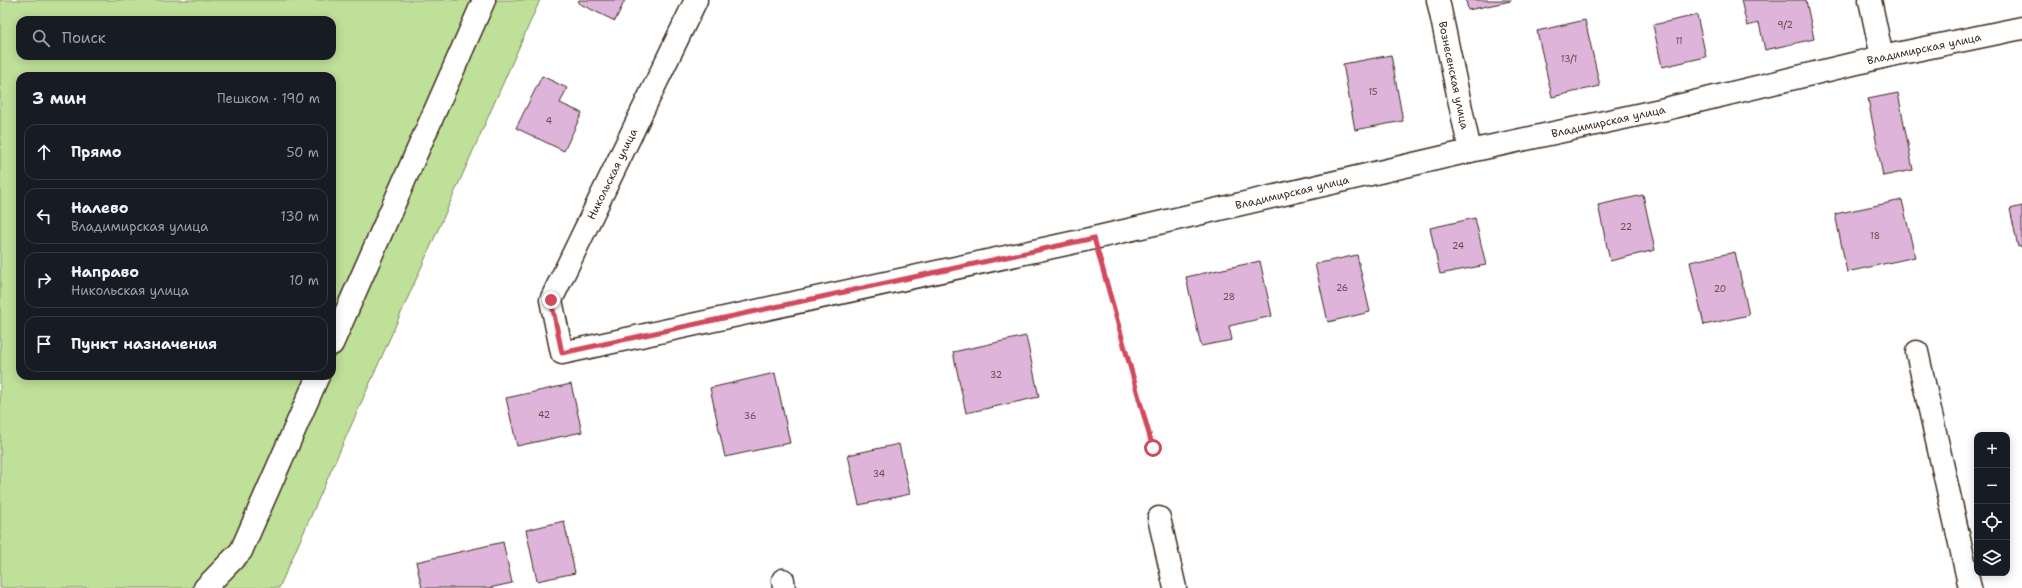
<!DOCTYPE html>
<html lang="ru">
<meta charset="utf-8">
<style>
:root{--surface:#171b24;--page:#242831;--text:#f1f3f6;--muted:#9ea1a6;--line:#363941}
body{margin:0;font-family:"Shantell Sans",sans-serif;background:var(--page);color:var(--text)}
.controls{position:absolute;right:12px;bottom:12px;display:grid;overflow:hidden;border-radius:8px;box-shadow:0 2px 10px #0003}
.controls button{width:36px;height:36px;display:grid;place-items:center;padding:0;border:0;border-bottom:1px solid var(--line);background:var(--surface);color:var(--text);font:20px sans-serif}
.stop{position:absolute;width:12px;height:12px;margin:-9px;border:3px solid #d1495b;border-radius:50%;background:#fff}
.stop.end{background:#d1495b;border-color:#fff;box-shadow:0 1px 4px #0008}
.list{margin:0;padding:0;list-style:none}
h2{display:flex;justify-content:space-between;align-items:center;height:52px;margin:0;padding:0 16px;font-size:17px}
h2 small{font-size:13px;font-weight:400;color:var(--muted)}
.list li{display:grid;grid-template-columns:26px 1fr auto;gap:12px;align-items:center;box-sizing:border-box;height:56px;margin:0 8px 8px;padding:0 8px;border:1px solid var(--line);border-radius:12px}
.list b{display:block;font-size:15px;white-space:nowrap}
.list p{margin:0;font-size:13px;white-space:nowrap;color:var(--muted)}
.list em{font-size:13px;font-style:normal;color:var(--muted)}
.icon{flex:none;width:22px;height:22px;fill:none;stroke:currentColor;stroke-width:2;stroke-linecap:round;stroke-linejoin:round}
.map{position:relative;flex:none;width:2022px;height:588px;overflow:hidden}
.search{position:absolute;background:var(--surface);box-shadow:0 2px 10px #0003;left:16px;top:16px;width:320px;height:44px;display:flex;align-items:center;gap:10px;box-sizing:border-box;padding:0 14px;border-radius:12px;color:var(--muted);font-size:15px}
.panel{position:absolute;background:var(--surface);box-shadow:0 2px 10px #0003;left:16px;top:72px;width:320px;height:308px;border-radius:12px}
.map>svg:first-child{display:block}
.green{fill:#bfe098;stroke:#7d855b;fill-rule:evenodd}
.building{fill:#deb4da;stroke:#3b2a1e}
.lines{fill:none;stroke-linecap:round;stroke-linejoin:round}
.minor-casing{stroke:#3b2a1e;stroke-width:25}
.path{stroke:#3b2a1e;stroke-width:2.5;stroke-dasharray:1 3;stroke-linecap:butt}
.minor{stroke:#fff;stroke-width:22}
.route{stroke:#d1495b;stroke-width:5}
.labels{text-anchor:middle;stroke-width:3;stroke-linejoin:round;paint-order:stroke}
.number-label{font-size:9px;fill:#644c4d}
.street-label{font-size:11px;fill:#3b2a1e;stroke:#fff}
</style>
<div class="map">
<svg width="2022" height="588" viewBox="0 0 2022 588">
<rect width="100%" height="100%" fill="#fff"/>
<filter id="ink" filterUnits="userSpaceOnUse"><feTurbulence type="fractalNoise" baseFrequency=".025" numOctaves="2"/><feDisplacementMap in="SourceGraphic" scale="8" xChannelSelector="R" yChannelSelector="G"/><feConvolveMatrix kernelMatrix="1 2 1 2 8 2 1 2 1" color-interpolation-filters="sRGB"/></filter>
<g filter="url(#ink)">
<path class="green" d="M 0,0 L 540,0 L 279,588 L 0,588 ZM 20,20 L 332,20 L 332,56 L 20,56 ZM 20,76 L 332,76 L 332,376 L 20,376 Z"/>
<path class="building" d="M 579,0 L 625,0 L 615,21 L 578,3 Z
M 1466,0 L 1511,0 L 1511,1 L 1468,10 Z
M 1741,0 L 1806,0 L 1814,39 L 1765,50 L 1759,23 L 1747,26 Z
M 1697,15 L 1706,57 L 1662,67 L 1653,25 Z
M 1585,20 L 1600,86 L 1552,97 L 1537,31 Z
M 1391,55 L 1403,121 L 1355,130 L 1343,64 Z
M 542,76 L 567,88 L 560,103 L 582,113 L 564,151 L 516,128 Z
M 1898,93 L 1913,170 L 1883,176 L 1868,99 Z
M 1643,195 L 1655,250 L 1610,261 L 1598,205 Z
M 1902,200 L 1915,257 L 1847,272 L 1835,214 Z
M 2022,206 L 2022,246 L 2018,247 L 2010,209 Z
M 1475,218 L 1486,265 L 1440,274 L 1430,228 Z
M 1735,252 L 1749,315 L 1704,325 L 1690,262 Z
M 1357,255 L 1370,312 L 1328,322 L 1315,264 Z
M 1260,261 L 1272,316 L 1229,326 L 1232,340 L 1201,346 L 1186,277 Z
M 1026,336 L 1039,397 L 966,413 L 953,352 Z
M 775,373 L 790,443 L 725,457 L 710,388 Z
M 571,384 L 582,432 L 517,446 L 506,398 Z
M 899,444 L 910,494 L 859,505 L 848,455 Z
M 564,521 L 575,573 L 537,581 L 526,530 Z
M 503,542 L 512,583 L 489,588 L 422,588 L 416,562 Z"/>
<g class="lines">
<defs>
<g id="minor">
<path id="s1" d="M 696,0 L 551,300 L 562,353 L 1094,238 L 1470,151 L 1665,109 L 1882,57 L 2022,28"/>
<path id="s2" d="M 1438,0 L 1470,151"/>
<path d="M 1870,0 L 1882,57"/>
<path d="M 332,344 L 484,0"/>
<path d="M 1917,352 L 1970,588"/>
<path d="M 1159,518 L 1175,588"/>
<path d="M 783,580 L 784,588"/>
<path d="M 205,588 L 241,551 L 318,376"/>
</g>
</defs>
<use href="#minor" class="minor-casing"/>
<path class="path" d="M 1101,262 L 1153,448"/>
<use href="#minor" class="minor"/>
</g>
</g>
<g class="lines" filter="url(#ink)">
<path class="route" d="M 551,300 L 562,353 L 1094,238 L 1153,448"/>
</g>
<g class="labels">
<g class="number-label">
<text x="1785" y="28">9/2</text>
<text x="1679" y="44">11</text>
<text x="1569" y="62">13/1</text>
<text x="1373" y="95">15</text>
<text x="549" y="124">4</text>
<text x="1626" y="230">22</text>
<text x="1875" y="239">18</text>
<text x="1458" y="249">24</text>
<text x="1342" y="291">26</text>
<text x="1720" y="292">20</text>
<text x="1229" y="300">28</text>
<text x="996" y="378">32</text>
<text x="544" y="418">42</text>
<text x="750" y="419">36</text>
<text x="879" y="477">34</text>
</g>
<g class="street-label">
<text dy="4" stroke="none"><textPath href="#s1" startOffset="1783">Владимирская улица</textPath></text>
<text dy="4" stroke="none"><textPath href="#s2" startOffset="77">Вознесенская улица</textPath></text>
<text dy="4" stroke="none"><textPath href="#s1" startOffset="1459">Владимирская улица</textPath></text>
<text transform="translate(612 174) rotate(-64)" y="4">Никольская улица</text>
<text dy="4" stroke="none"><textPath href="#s1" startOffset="1135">Владимирская улица</textPath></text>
</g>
</g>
</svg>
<div class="controls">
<button>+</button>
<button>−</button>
<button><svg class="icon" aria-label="locate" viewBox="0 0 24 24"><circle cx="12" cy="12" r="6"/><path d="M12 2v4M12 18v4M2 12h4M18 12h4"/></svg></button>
<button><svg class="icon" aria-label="layers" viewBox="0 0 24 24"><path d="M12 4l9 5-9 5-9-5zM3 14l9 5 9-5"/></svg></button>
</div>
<div class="stop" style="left:1153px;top:448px"></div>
<div class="stop end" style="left:551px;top:300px"></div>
<div class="search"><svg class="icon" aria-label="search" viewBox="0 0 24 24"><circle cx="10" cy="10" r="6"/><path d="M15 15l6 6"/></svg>Поиск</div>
<section class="panel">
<h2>3 мин<small>Пешком · 190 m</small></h2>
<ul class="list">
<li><svg class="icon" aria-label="ahead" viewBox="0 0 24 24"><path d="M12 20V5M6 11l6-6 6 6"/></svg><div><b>Прямо</b></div><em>50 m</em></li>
<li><svg class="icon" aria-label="left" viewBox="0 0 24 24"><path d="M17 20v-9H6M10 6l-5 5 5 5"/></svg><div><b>Налево</b><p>Владимирская улица</p></div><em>130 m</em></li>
<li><svg class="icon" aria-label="right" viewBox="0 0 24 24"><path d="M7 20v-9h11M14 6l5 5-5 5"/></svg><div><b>Направо</b><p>Никольская улица</p></div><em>10 m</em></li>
<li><svg class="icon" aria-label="arrive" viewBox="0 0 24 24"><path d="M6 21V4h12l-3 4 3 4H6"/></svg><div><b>Пункт назначения</b></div></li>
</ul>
</section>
</div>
